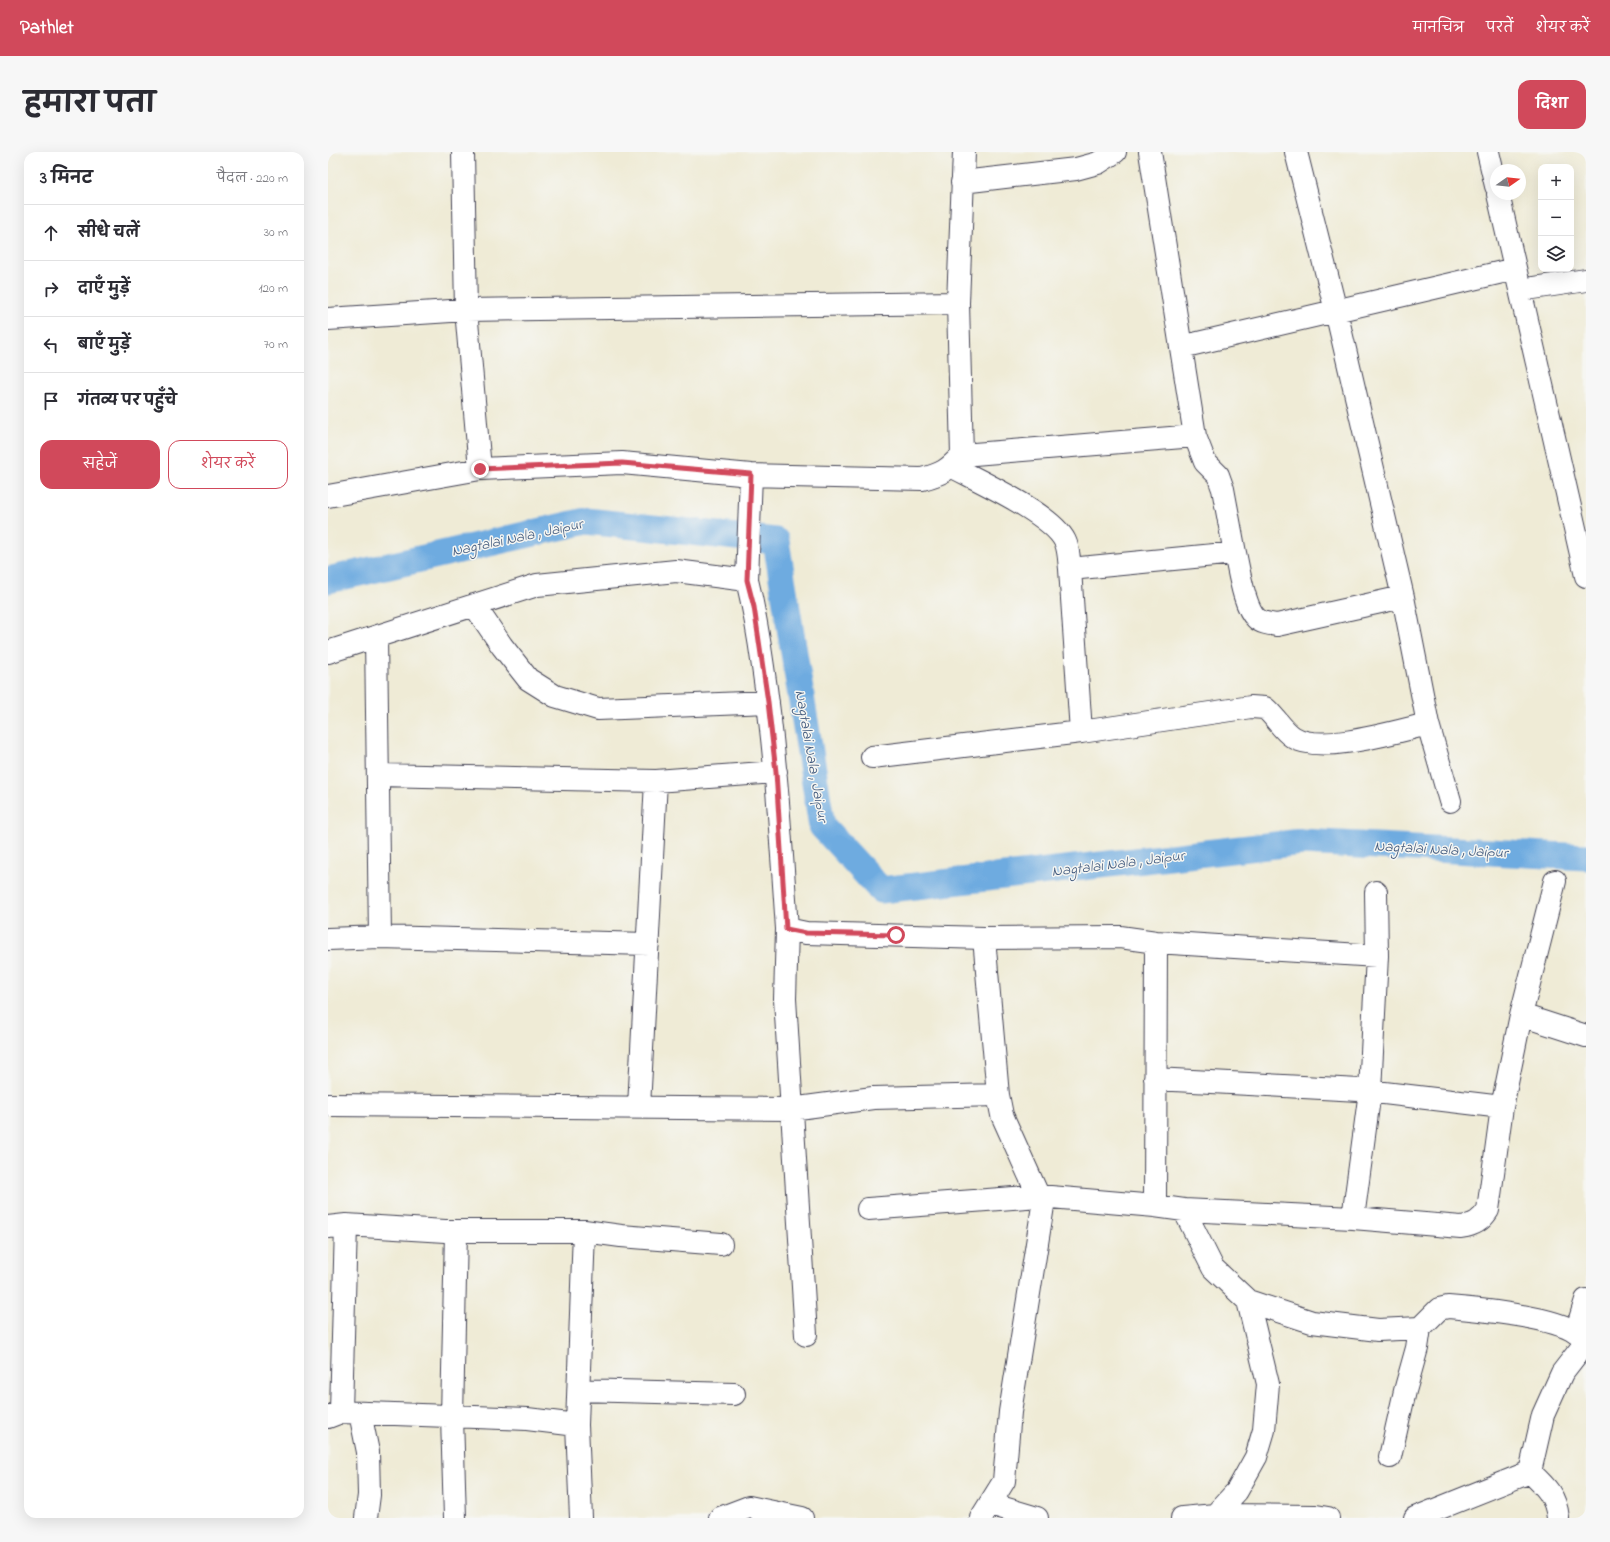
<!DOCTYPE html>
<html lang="hi">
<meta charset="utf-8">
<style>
:root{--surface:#fff;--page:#f7f7f7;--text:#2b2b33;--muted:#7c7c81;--line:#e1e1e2;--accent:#d1495b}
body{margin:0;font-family:"Indie Flower","Playpen Sans Deva",sans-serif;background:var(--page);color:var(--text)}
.controls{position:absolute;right:12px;top:12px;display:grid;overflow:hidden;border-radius:8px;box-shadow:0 4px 16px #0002}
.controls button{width:36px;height:36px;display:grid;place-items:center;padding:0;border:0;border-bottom:1px solid var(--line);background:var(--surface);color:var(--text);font:20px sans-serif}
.compass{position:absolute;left:1162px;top:12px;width:36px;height:36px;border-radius:50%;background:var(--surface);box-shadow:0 4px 16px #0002;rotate:76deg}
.stop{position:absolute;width:12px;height:12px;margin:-9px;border:3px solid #d1495b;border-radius:50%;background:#fff}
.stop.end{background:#d1495b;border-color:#fff;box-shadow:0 1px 4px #0008}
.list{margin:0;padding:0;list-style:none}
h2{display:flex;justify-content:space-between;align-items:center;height:52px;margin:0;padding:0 16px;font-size:17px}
h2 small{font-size:13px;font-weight:400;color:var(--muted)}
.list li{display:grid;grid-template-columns:26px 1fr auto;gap:12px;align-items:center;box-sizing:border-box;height:56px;padding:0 16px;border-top:1px solid var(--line)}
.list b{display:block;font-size:15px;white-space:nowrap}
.list em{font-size:13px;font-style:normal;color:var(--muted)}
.actions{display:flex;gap:8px;padding:12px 16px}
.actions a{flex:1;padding:9px 0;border:1px solid var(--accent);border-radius:12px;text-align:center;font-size:14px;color:var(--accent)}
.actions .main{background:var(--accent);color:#fff}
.icon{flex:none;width:22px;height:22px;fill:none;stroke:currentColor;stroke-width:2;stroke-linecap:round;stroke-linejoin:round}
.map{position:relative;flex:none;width:1258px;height:1366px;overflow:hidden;border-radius:12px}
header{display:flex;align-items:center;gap:24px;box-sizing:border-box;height:56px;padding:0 20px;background:var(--accent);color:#fff}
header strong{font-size:19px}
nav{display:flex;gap:22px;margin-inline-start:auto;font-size:14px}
.intro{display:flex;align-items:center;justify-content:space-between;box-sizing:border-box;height:96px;padding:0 24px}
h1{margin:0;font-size:28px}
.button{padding:10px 18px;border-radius:12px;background:var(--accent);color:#fff;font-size:14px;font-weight:700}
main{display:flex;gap:24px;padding:0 24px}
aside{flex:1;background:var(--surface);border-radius:12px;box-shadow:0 4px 16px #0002}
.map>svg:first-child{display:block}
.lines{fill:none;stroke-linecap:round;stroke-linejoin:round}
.canal{stroke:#6eabe0;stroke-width:27}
.minor-casing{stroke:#414052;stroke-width:24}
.minor{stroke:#fff;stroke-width:22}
.route{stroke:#d1495b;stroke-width:5}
.labels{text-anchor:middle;stroke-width:3;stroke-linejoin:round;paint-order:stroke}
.water-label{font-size:15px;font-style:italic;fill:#40597d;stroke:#f6f6f2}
</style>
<header>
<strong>Pathlet</strong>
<nav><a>मानचित्र</a><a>परतें</a><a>शेयर करें</a></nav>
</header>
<div class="intro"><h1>हमारा पता</h1><a class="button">दिशा</a></div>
<main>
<aside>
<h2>3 मिनट<small>पैदल · 220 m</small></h2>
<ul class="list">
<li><svg class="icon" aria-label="ahead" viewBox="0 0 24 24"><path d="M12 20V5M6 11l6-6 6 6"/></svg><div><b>सीधे चलें</b></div><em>30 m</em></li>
<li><svg class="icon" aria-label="right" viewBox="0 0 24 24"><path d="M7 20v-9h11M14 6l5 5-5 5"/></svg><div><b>दाएँ मुड़ें</b></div><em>120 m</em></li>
<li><svg class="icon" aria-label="left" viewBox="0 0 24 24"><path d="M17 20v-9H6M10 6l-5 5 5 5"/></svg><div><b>बाएँ मुड़ें</b></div><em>70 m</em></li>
<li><svg class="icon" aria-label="arrive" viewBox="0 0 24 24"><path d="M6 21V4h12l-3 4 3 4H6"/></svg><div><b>गंतव्य पर पहुँचे</b></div></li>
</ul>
<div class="actions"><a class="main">सहेजें</a><a>शेयर करें</a></div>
</aside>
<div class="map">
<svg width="1258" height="1366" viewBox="0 0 1258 1366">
<rect width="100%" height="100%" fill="#f6f6f2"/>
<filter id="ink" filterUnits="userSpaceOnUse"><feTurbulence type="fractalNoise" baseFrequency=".025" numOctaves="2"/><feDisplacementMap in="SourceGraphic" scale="8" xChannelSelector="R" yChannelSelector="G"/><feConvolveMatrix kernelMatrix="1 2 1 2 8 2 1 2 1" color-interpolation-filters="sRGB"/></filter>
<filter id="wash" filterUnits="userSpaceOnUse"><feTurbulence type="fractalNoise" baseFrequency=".012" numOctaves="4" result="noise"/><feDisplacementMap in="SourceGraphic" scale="16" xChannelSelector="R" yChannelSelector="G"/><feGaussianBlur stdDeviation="0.9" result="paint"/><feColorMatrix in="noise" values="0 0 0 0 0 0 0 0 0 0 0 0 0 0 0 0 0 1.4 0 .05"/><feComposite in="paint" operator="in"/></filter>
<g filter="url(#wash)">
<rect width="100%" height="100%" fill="#efebd6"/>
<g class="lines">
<path class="canal" d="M 0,428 L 258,369 L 448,389 L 494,674 L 553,738 L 974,690 L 1258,705"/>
</g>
</g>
<g filter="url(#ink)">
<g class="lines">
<defs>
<path id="minor" d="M 135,0 L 138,158 L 152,317
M 822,0 L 867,284 L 877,310 L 890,323 L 895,337 L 907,401
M 1160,0 L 1168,34
M 634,30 L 748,17 L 770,11 L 787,0
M 1170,42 L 1258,424
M 1192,138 L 1258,128
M 0,167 L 138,158 L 630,151
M 853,195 L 1187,117
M 634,303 L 867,284
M 0,344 L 152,317 L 294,311 L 423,323 L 594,327 C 614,322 620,318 634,303 L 630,151 L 636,0
M 742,417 L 907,401 C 911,418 916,455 928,466 C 933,471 942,472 949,473 L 1075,445
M 419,428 L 423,323
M 146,453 L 174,494 L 200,527 L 227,544 L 270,557 L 440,550
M 48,485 L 52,785 L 320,792
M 0,500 L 209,433 L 348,419 L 419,428 C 426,457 431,486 435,515 C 448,602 453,689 459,777 L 478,781 L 656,786 L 792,785 L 828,790 L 1049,804
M 1100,572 L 1122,649
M 753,580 L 923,555 L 937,556 C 947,564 954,578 965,585 C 992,603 1069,579 1100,572 L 1075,445 L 1008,159 L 968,0
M 544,605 L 753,580 L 742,417 C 741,409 741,397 737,389 C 724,362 651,329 623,314
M 50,623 L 328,629 L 311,955
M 328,629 L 448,620
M 459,777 L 457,847 L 478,1183
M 0,787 L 52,785
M 1193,863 L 1227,729
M 827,927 L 1031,938 L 1174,955
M 0,953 L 463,957 L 545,946 L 670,943 L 656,786
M 827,1054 L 856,1058 L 1025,1066 L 1133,1075 C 1146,1073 1153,1069 1160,1058 L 1174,955 L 1193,863 L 1258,884
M 540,1057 L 711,1044 L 827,1054 L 828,790
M 856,1058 L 885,1116 L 920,1149 L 984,1170 L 1050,1178 L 1092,1176 L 1111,1157 L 1120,1155 C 1148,1157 1228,1165 1248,1181 C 1252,1183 1254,1187 1257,1190
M 1025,1066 L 1042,939 L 1049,804 L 1048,740
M 0,1075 L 18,1073 L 117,1079 L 256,1079 L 293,1084 L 393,1092
M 1248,1180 L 1258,1148
M 251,1238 L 406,1242
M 13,1260 L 199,1267 L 249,1273
M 32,1261 L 40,1300 L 41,1343 L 38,1366
M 0,1265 L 13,1260 L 18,1073
M 1062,1305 L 1077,1239 L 1089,1196 L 1092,1176
M 1202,1320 C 1217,1334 1228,1344 1230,1366
M 662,1352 L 709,1366
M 887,1363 L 909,1339 L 928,1305 L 936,1278 L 940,1232 L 920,1149
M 127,1366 L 124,1265 L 128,1079
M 253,1366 L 249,1273 L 256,1079
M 392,1366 L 421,1355 L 474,1366
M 653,1366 L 676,1329 L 682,1260 L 715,1054 L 674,963 L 670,943
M 854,1366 L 887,1363 L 988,1364 L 1000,1366
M 1087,1366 L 1202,1320 L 1215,1263 L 1234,1221 L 1258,1190"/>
</defs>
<use href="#minor" class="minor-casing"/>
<use href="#minor" class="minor"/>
</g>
</g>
<g class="lines" filter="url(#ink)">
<path class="route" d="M 152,317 L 294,311 L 423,322 L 419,428 L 426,455 L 440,550 L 448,620 L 458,777 L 478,781 L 568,783"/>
</g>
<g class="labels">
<g class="water-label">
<text transform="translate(189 385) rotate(-12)" y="5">Nagtalai Nala , Jaipur</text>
<text transform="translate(484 604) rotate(80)" y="5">Nagtalai Nala , Jaipur</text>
<text transform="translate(1113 697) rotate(3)" y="5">Nagtalai Nala , Jaipur</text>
<text transform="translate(790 711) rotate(-7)" y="5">Nagtalai Nala , Jaipur</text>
</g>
</g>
</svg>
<div class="controls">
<button>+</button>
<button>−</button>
<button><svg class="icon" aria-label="layers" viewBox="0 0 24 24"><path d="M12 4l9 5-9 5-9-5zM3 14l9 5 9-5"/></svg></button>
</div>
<svg class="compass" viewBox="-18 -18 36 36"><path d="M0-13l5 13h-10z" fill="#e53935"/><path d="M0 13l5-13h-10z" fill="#7c7c81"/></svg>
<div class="stop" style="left:568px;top:783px"></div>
<div class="stop end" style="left:152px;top:317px"></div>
</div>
</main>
